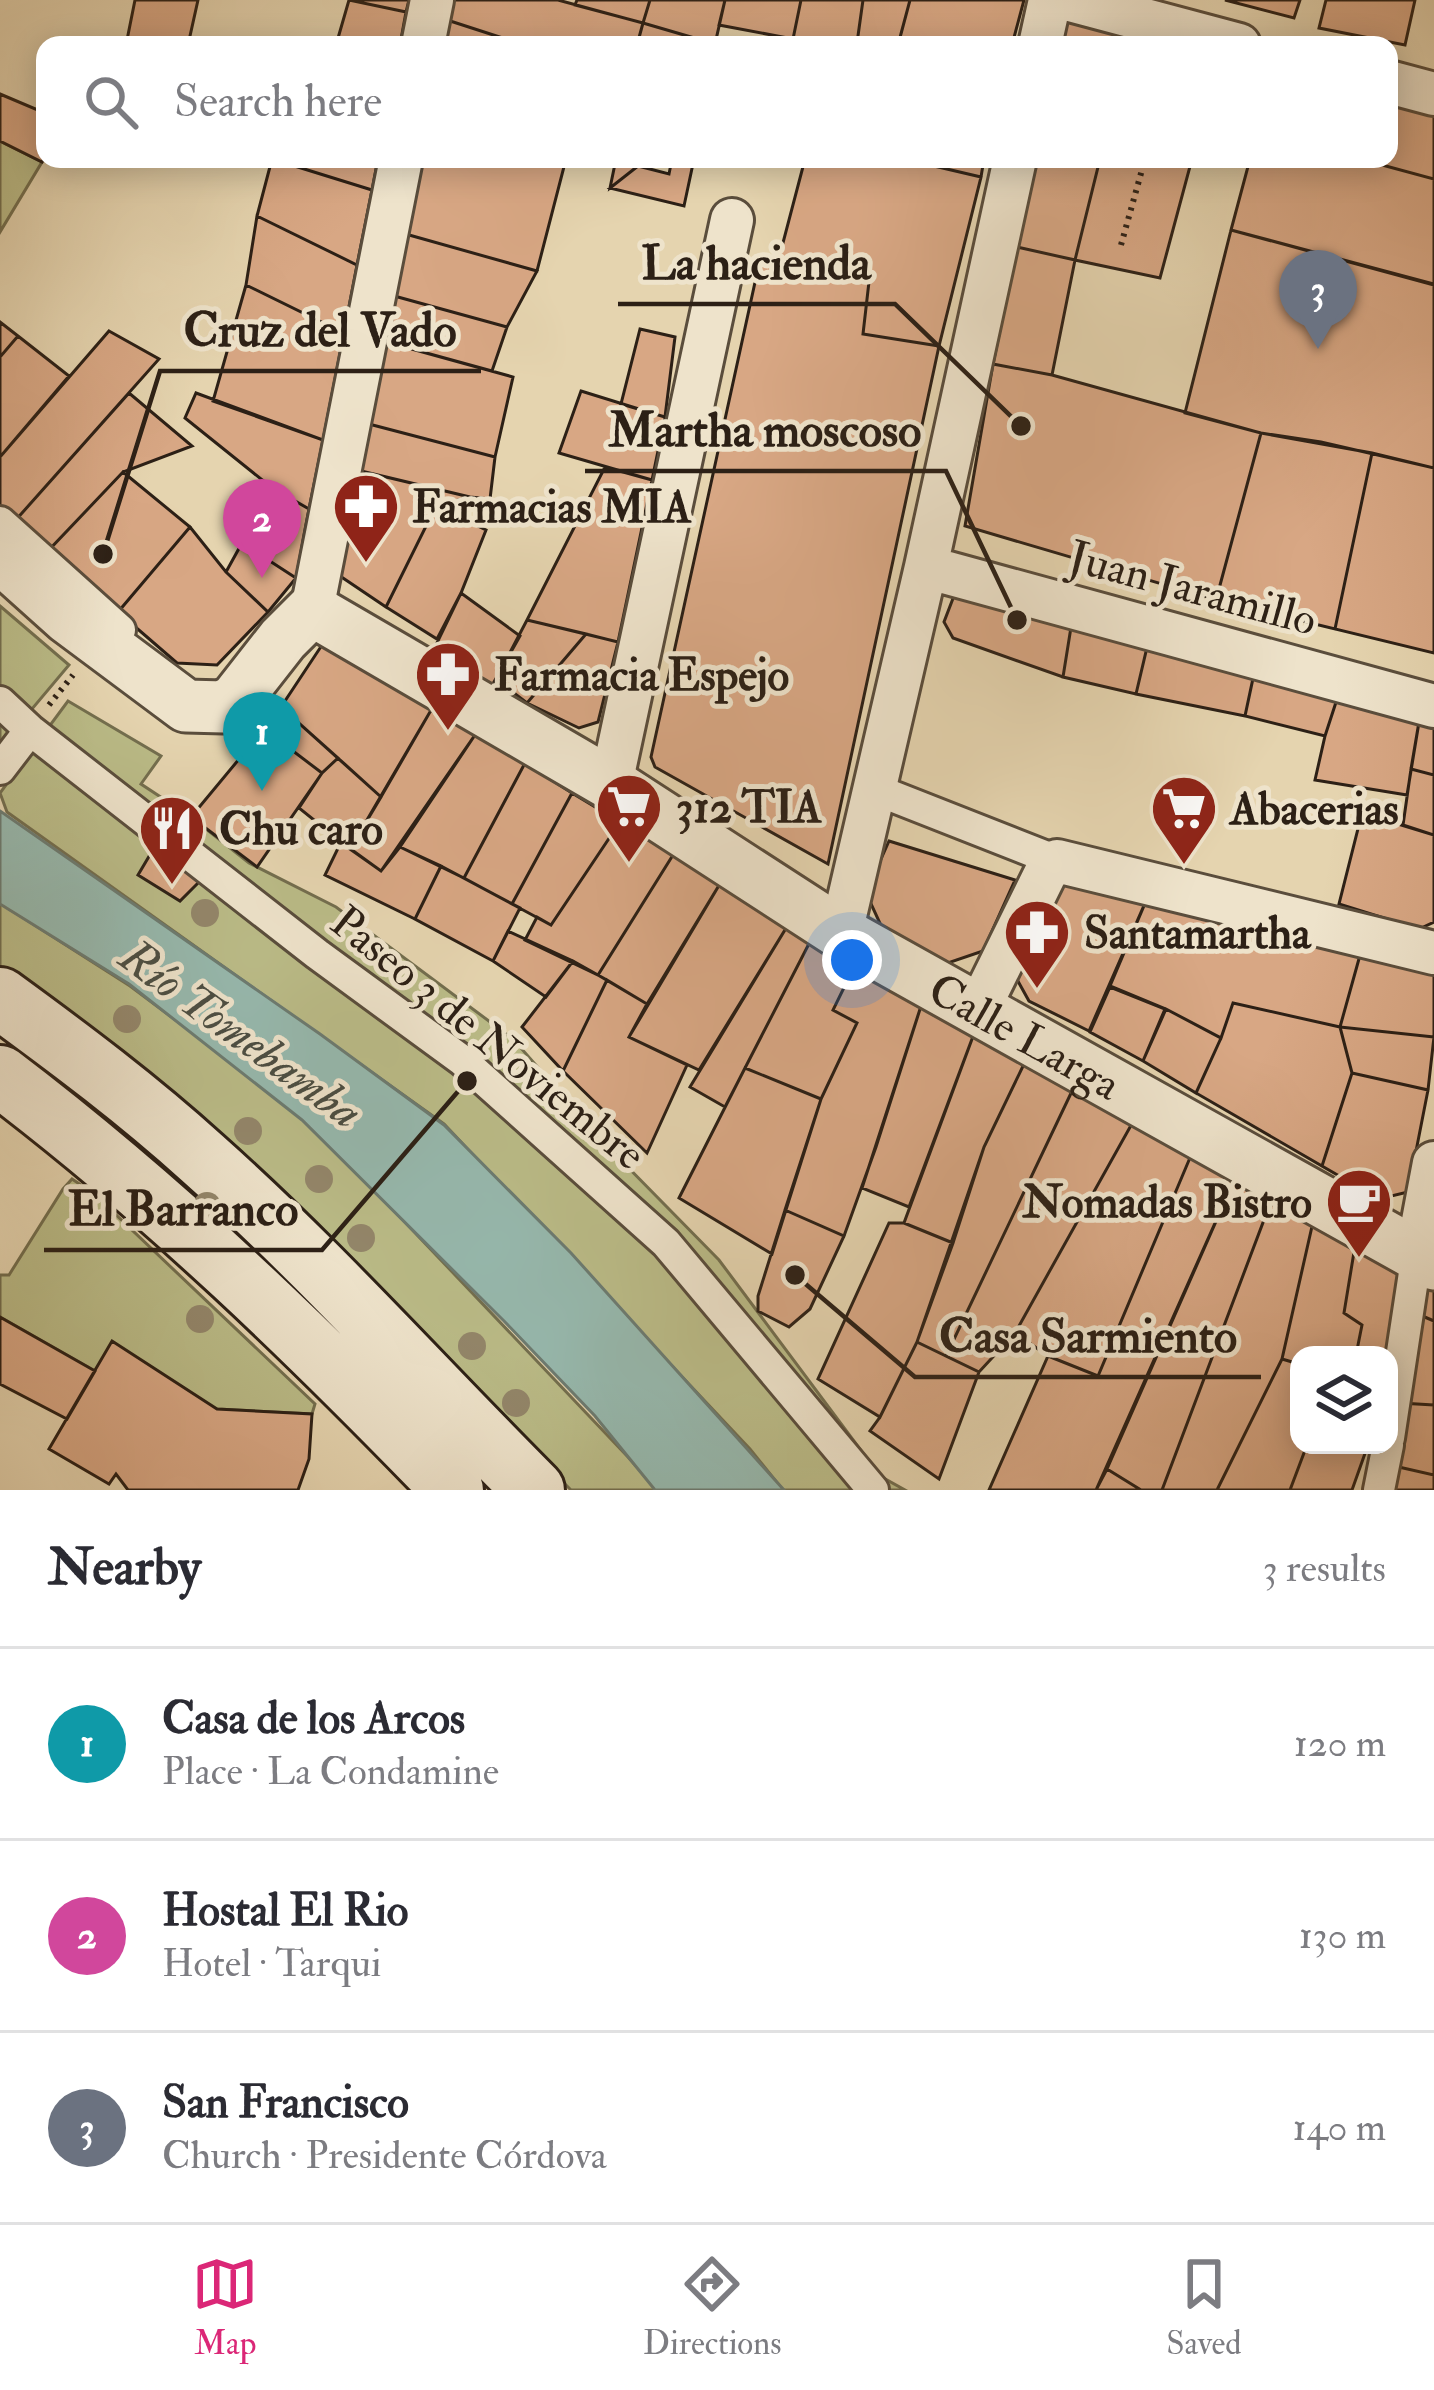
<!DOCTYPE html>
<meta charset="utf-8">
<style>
:root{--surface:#fff;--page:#f7f7f7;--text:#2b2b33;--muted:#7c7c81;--line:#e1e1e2;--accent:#db2777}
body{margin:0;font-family:"IM FELL Double Pica",serif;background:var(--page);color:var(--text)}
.controls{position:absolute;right:36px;bottom:36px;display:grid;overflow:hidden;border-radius:24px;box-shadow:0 6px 30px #0003}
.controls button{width:108px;height:108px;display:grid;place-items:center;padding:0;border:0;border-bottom:3px solid var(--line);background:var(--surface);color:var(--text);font:60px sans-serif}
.you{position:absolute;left:852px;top:960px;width:42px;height:42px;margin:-30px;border:9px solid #fff;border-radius:50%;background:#1a73e8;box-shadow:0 0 0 18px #1a73e833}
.badge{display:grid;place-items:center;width:78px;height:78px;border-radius:50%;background:var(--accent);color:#fff;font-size:39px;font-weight:700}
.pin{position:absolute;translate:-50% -99px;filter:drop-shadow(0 3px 6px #0008)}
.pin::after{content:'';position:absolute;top:63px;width:42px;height:36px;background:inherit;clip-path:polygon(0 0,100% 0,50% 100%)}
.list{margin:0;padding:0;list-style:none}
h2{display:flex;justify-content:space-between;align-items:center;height:156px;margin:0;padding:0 48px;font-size:51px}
h2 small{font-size:39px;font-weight:400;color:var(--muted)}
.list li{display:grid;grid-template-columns:78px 1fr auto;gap:36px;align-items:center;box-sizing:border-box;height:192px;padding:0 48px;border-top:3px solid var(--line)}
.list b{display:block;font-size:45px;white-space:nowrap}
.list p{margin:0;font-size:39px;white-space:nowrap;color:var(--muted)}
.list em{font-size:39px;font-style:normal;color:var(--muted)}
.icon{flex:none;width:66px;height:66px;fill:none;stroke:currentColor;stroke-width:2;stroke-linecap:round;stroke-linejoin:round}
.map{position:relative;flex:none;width:1434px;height:1490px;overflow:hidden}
.search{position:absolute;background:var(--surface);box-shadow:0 6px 30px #0003;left:36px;right:36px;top:36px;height:132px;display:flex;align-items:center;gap:30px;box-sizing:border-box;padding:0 42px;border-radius:24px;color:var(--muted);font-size:45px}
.sheet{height:732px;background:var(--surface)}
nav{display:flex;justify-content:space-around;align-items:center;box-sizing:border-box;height:168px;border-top:3px solid var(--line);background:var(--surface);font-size:33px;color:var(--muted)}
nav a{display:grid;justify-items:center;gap:6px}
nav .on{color:var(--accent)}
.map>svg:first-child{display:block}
.green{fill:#babb87;stroke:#736e4e;stroke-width:3}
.water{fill:#96b8ad;stroke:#6c7b71;stroke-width:3}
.building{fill:#d8a784;stroke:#2c2016;stroke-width:3}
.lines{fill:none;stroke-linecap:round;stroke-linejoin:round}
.pedestrian-casing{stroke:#5a4d3c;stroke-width:36}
.minor-casing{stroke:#5a4d3c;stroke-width:48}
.tertiary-casing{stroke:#5a4d3c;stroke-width:57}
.secondary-casing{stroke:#2c2016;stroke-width:66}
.path{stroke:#2c2016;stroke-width:6;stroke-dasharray:3 6;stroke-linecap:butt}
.pedestrian{stroke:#eee3cb;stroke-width:30}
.minor{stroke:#eee3cb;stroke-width:42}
.tertiary{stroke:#eee3cb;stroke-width:51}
.secondary{stroke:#eee3cb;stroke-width:60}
.tree{fill:#93866a}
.labels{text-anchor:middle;stroke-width:10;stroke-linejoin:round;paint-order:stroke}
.poi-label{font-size:45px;font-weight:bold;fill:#2c2016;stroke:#eee3cb;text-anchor:start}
.street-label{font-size:45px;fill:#2c2016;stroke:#eee3cb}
.water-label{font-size:48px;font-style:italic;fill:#4c4e43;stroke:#eee3cb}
.leader{fill:none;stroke:#2c2016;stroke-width:4.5}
.callout-dot{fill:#2c2016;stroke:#eee3cb;stroke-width:4.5}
.callout-label{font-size:48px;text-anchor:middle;font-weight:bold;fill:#2c2016;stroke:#eee3cb;stroke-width:10;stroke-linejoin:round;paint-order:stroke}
</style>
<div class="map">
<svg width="1434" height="1490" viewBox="0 0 1434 1490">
<rect width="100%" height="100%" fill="#e5d4af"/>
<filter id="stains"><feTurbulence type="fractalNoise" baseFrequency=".00167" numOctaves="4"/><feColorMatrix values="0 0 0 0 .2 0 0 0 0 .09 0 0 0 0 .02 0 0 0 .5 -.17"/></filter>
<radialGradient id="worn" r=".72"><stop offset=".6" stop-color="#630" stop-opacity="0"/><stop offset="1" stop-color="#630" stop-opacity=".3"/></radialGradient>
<path class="green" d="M 0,141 L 42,162 L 0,232 Z
M 0,606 L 69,665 L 0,747 Z
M 68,701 L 161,756 L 141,784 L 191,817 L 249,863 L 336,907 L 513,1039 L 608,1147 L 719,1260 L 880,1476 L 905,1490 L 783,1490 L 750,1449 L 444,1124 L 7,812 L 0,793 Z
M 0,903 L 130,986 L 305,1117 L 628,1457 L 657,1490 L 571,1490 L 373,1294 L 0,972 Z
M 72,1179 L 93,1193 L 315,1404 L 312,1414 L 217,1409 L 95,1371 L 0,1317 L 0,1275 L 9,1275 L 63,1189 Z"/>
<path class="water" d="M 0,811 L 320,1034 L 444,1125 L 571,1253 L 784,1490 L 655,1490 L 595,1416 L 504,1321 L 302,1120 L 129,984 L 0,904 Z"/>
<path class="building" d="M 135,0 L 198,0 L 188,45 L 126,45 Z
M 349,0 L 406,12 L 400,45 L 336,45 Z
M 349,0 L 409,0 L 406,12 Z
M 448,0 L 558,0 L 643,23 L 637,45 L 524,45 L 444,19 Z
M 577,0 L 650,0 L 643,23 L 575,5 Z
M 650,0 L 725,0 L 715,44 L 643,23 Z
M 725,0 L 801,0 L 793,39 L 719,25 Z
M 801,0 L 863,0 L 857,43 L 793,39 Z
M 863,0 L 910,0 L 898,45 L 857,43 Z
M 910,0 L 1024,0 L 1012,45 L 898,45 Z
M 1225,0 L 1300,0 L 1294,18 Z
M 1326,0 L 1415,0 L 1405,45 L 1319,28 Z
M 1059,11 L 1131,29 L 1127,45 L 1052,45 Z
M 444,19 L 524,45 L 438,45 Z
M 643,23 L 715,44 L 715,45 L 637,45 Z
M 0,94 L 45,113 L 45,157 L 42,162 L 0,141 Z
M 1389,96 L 1434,108 L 1434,179 L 1360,159 L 1389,159 Z
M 272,159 L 378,159 L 372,190 Z
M 272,159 L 372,190 L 357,265 L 257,216 Z
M 415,159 L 566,159 L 537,271 L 402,233 Z
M 616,159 L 639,159 L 638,166 L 610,188 Z
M 672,159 L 694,159 L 684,206 L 610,188 L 638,166 L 669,174 Z
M 805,159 L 904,159 L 981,177 L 939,346 L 863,334 L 870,273 L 779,258 Z
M 904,159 L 984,159 L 981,177 Z
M 1031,159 L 1100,159 L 1075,260 L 1017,247 Z
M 1100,159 L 1192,159 L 1160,278 L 1075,260 Z
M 1250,159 L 1360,159 L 1434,179 L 1434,284 L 1231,230 Z
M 257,216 L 357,265 L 344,333 L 246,285 Z
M 1231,230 L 1434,285 L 1434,468 L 1321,442 L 1261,433 L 1185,413 Z
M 402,233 L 537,271 L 507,327 L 387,294 Z
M 1017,247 L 1075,260 L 1052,375 L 993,364 Z
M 761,255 L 870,273 L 863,334 L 939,346 L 828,864 L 655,767 L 651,757 Z
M 246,285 L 344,333 L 323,440 L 213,401 Z
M 387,294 L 507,327 L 492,371 L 379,340 Z
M 0,322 L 18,336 L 0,357 Z
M 640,329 L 675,337 L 665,417 L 621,404 Z
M 109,331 L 159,359 L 14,522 L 0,511 L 0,457 Z
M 18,336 L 69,376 L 0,457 L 0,357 Z
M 379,340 L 513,377 L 495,457 L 365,423 Z
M 993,364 L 1052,375 L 1261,433 L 1216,600 L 965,526 Z
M 581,391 L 665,417 L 652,480 L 559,453 Z
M 129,393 L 192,446 L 123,472 L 48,551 L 14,522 Z
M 196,393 L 323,440 L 309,509 L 271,487 L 185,418 Z
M 365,423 L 495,457 L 490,499 L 470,497 L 357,470 Z
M 1261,433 L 1372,453 L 1335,629 L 1216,600 Z
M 1372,453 L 1434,468 L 1434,653 L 1335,629 Z
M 605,467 L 652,480 L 618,642 L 527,620 Z
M 357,470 L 470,497 L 436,506 L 386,607 L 340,576 Z
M 123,472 L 190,527 L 118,612 L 48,551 Z
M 271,487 L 309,509 L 296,578 L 242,543 Z
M 436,506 L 486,530 L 461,593 L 437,639 L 386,607 Z
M 190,527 L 226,572 L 268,612 L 217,665 L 177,663 L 118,612 Z
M 242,543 L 296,578 L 268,612 L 226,572 Z
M 957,588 L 1072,621 L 1063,677 L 953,638 L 944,622 Z
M 461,593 L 520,636 L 490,689 L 434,649 Z
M 527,620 L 586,634 L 527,703 L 496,679 Z
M 1072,621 L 1148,643 L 1136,694 L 1063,677 Z
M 330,633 L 434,705 L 381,797 L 281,707 Z
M 586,634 L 618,642 L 598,722 L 579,728 L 527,703 Z
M 1148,643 L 1255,669 L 1245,716 L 1136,694 Z
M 1255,669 L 1339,693 L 1325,736 L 1245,716 Z
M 1339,693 L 1420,716 L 1407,795 L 1315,780 L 1325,736 Z
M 434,705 L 477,732 L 381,871 L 350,849 Z
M 281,707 L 338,758 L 322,773 L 264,729 Z
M 1420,716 L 1434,720 L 1434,775 L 1411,769 Z
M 264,729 L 322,773 L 257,867 L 191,817 Z
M 477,732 L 525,763 L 464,878 L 400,847 Z
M 338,758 L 381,797 L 350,849 L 299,808 L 322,773 Z
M 525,763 L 572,793 L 512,904 L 464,878 Z
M 1411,769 L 1434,775 L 1434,835 L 1403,825 Z
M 572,793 L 620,822 L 551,925 L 512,904 Z
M 1362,813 L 1434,835 L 1434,922 L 1419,929 L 1339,904 Z
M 620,822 L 673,855 L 598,975 L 525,940 L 537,917 L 551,925 Z
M 889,841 L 1015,880 L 983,951 L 948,963 L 883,930 L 866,893 Z
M 341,842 L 381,871 L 400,847 L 441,866 L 415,919 L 325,875 Z
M 154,848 L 200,881 L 180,901 L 138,875 Z
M 673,855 L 721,882 L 647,1004 L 598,975 Z
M 441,866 L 520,908 L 493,961 L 415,919 Z
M 1056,880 L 1149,894 L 1089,1031 L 1029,1001 L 1014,974 Z
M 721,882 L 791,920 L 699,1070 L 629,1037 Z
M 1149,894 L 1362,948 L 1340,1027 L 1233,1003 L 1221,1038 L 1166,1009 L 1110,986 Z
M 791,920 L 814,934 L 725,1107 L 690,1087 Z
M 508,931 L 573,961 L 546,997 L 493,961 Z
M 814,934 L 857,961 L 833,1010 L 857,1023 L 821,1099 L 745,1068 Z
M 1362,948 L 1434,967 L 1434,1037 L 1340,1027 Z
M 573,961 L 607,980 L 563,1071 L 522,1027 Z
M 857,961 L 922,1003 L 876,1147 L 844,1236 L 785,1210 L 821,1099 L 857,1023 L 833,1010 Z
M 607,980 L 647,1004 L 629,1037 L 687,1065 L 647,1153 L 563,1071 Z
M 1110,987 L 1165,1009 L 1143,1061 L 1090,1032 Z
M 922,1003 L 975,1031 L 909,1207 L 862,1188 Z
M 1233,1003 L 1340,1027 L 1352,1073 L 1322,1166 L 1196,1093 L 1221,1038 Z
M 1166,1009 L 1221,1038 L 1196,1093 L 1143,1061 Z
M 1340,1027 L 1434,1037 L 1428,1090 L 1352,1073 Z
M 975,1031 L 1025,1062 L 984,1147 L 953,1243 L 904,1223 Z
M 1025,1062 L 1073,1089 L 946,1356 L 917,1342 L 984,1147 Z
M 745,1068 L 821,1099 L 772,1254 L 679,1198 Z
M 1352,1073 L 1428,1090 L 1408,1192 L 1379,1199 L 1322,1166 Z
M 1073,1089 L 1134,1120 L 1015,1333 L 979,1372 L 946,1356 Z
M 1134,1120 L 1192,1153 L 1098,1376 L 1048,1356 L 1015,1333 Z
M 1192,1153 L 1236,1176 L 1096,1490 L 989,1490 L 1048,1356 L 1098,1376 Z
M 1236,1176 L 1273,1196 L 1162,1490 L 1141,1490 L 1107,1469 Z
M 1273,1196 L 1313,1222 L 1282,1359 L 1217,1490 L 1162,1490 Z
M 785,1210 L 844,1236 L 810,1309 L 789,1327 L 758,1311 L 758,1296 Z
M 1313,1222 L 1355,1246 L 1344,1313 L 1362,1325 L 1356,1355 L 1299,1355 L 1299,1364 L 1282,1359 Z
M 889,1223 L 904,1223 L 953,1243 L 917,1342 L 880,1417 L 818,1379 Z
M 1355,1246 L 1401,1268 L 1389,1355 L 1356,1355 L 1362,1325 L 1344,1313 Z
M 1425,1282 L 1434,1287 L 1434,1321 L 1420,1315 Z
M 1420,1315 L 1434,1321 L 1434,1405 L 1401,1403 Z
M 0,1317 L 95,1371 L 67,1419 L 0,1384 Z
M 112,1341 L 217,1409 L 312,1414 L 309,1459 L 298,1490 L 128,1490 L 116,1474 L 109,1484 L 49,1449 Z
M 917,1342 L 979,1372 L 939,1479 L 870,1431 L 880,1417 Z
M 1282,1359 L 1299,1364 L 1299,1445 L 1307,1445 L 1290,1490 L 1217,1490 Z
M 1401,1403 L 1434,1405 L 1434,1475 L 1390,1465 Z
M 1307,1445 L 1368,1445 L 1352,1490 L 1290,1490 Z
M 1390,1465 L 1434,1475 L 1434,1490 L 1387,1490 Z
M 1107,1469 L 1141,1490 L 1096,1490 Z"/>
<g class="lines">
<defs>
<path id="pedestrian" d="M 0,522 L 120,630
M 0,702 L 30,730 L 317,954 L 463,1061 L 666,1243 L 873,1490
M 0,769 L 30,730
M 874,789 L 1057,861
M 1389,1438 L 1417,1253
M 1379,1490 L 1388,1445"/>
<path id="minor" d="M 1070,0 L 1239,45
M 423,45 L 432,0
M 1040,45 L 1050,0
M 1389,82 L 1434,94
M 926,567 L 1434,706
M 312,610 L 401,159
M 611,784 L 732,220
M 841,933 L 926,567 L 1015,159
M 978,1010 L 1050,864 L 1057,861 L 1434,953
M 1417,1253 L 1434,1163"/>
<g id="tertiary">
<path id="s1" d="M 0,557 L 68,618 L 186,706 L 224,707 L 236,699 L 283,639 L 312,610 L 611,784 L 841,933 L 1434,1264"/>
</g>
<path id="secondary" d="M 0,998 C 70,1049 138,1100 202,1158 C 319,1262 423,1379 534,1490
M 0,1076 C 166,1202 309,1341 453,1490"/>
</defs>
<use href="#pedestrian" class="pedestrian-casing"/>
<use href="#minor" class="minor-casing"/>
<use href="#tertiary" class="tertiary-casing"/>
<use href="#secondary" class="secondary-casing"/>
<path class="path" d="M 1121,245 L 1145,159
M 49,705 L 73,675"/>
<use href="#pedestrian" class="pedestrian"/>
<use href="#minor" class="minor"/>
<use href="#tertiary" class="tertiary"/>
<use href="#secondary" class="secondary"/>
</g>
<g class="tree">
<circle cx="205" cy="913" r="14"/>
<circle cx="127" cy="1019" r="14"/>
<circle cx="248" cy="1131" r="14"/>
<circle cx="319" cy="1179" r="14"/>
<circle cx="207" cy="1206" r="14"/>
<circle cx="361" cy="1238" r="14"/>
<circle cx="200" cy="1319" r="14"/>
<circle cx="472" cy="1346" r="14"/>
<circle cx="516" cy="1403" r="14"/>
</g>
<defs>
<symbol id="pharmacy-pin" viewBox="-11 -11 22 30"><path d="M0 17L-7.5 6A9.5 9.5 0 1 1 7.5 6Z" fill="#8f2418" stroke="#eee3cb"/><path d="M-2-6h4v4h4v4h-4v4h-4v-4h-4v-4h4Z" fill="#fff"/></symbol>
<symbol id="supermarket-pin" viewBox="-11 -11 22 30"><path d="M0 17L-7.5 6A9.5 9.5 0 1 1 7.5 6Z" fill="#8f2418" stroke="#eee3cb"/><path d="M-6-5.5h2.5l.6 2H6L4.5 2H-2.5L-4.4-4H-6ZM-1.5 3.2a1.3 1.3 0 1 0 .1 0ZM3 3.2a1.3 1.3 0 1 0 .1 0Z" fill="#fff"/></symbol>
<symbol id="restaurant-pin" viewBox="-11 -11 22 30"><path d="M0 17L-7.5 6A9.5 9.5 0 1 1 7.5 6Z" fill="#8f2418" stroke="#eee3cb"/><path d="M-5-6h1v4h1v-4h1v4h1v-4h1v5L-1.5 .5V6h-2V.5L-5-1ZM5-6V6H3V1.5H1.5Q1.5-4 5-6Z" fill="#fff"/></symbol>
<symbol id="cafe-pin" viewBox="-11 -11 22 30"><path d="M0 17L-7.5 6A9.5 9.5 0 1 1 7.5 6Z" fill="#8f2418" stroke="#eee3cb"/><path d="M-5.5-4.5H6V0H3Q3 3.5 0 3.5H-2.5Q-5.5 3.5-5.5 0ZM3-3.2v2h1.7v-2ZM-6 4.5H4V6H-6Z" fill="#fff"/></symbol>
</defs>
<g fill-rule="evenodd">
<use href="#pharmacy-pin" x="328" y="468" width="76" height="104"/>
<use href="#pharmacy-pin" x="410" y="636" width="76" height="104"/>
<use href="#supermarket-pin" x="591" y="768" width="76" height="104"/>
<use href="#supermarket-pin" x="1146" y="770" width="76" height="104"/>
<use href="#restaurant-pin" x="134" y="790" width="76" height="104"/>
<use href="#pharmacy-pin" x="999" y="894" width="76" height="104"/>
<use href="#cafe-pin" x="1321" y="1163" width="76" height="104"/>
</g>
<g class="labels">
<g class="poi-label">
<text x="412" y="522">Farmacias MIA</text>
<text x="494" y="690">Farmacia Espejo</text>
<text x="676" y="822">312 TIA</text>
<text x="1230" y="824">Abacerias</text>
<text x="219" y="844">Chu caro</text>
<text x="1084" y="948">Santamartha</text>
<text x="1312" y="1217" text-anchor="end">Nomadas Bistro</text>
</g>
<g class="street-label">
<text transform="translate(1193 587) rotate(15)" y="16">Juan Jaramillo</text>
<text dy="16" stroke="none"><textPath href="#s1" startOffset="1239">Calle Larga</textPath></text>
<text transform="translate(489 1037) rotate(39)" y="16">Paseo 3 de Noviembre</text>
</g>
<g class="water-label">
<text transform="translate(242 1033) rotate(36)" y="17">Río Tomebamba</text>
</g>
</g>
<path class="leader" d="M1021 426L895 304H618M103 554L160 371H481M1017 620L946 471H585M467 1081L322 1250H44M795 1275L915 1377H1261"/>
<g class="callout-dot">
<circle cx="1021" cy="426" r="12"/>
<circle cx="103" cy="554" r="12"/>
<circle cx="1017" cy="620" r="12"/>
<circle cx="467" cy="1081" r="12"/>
<circle cx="795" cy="1275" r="12"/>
</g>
<g class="callout-label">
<text x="756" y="279">La hacienda</text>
<text x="320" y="346">Cruz del Vado</text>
<text x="765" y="446">Martha moscoso</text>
<text x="183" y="1225">El Barranco</text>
<text x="1088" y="1352">Casa Sarmiento</text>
</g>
<rect width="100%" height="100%" filter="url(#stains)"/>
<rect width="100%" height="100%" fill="url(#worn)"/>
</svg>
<div class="controls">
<button><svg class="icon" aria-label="layers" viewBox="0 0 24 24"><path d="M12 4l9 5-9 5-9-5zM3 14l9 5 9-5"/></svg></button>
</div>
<div class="you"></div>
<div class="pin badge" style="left:262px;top:791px;background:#0f9aa8">1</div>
<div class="pin badge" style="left:262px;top:578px;background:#d1479c">2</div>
<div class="pin badge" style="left:1318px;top:349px;background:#6b7280">3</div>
<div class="search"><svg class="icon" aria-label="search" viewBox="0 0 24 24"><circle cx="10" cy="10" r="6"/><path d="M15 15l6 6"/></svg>Search here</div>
</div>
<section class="sheet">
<h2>Nearby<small>3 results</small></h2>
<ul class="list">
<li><span class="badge" style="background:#0f9aa8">1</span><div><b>Casa de los Arcos</b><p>Place · La Condamine</p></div><em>120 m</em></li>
<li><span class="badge" style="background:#d1479c">2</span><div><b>Hostal El Rio</b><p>Hotel · Tarqui</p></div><em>130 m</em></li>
<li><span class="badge" style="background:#6b7280">3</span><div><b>San Francisco</b><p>Church · Presidente Córdova</p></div><em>140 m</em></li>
</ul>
</section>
<nav>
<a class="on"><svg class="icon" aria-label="map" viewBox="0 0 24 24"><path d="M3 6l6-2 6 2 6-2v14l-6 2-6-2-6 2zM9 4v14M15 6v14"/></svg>Map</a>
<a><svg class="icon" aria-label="directions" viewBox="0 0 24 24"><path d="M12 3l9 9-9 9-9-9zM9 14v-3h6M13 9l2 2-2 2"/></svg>Directions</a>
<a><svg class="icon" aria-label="saved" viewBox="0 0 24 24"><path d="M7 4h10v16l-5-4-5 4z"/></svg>Saved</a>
</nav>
